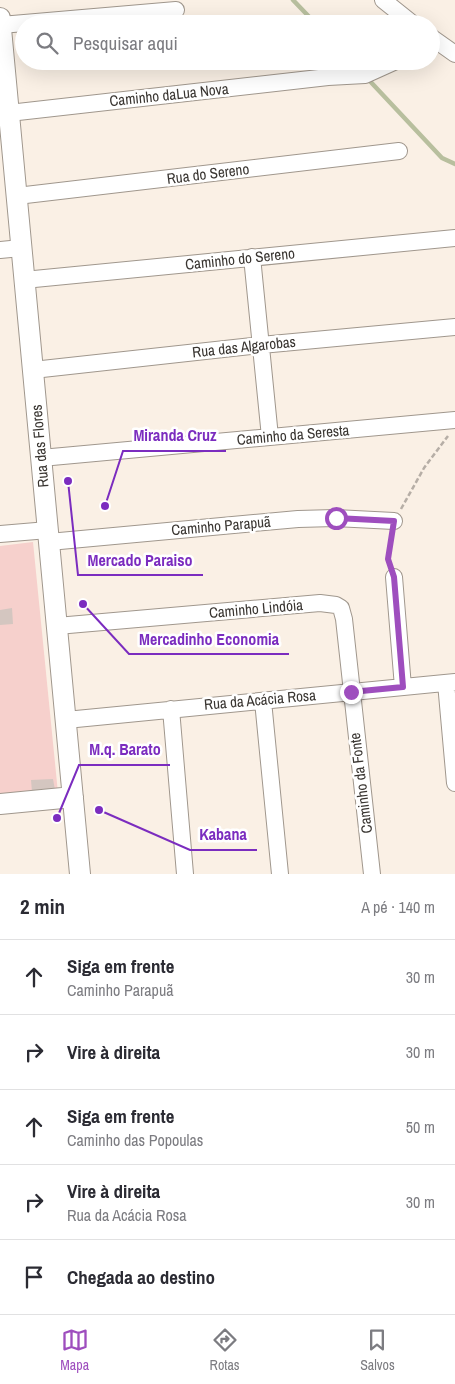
<!DOCTYPE html>
<html lang="pt">
<meta charset="utf-8">
<style>
:root{--surface:#fff;--page:#f2f2f3;--text:#2b2b33;--muted:#7c7c81;--line:#e1e1e2;--accent:#9e4ebe}
body{margin:0;font-family:"Archivo Narrow",sans-serif;background:var(--page);color:var(--text)}
.stop{position:absolute;width:15px;height:15px;margin:-11px;border:4px solid #9e4ebe;border-radius:50%;background:#fff}
.stop.end{background:#9e4ebe;border-color:#fff;box-shadow:0 1px 5px #0008}
.list{margin:0;padding:0;list-style:none}
h2{display:flex;justify-content:space-between;align-items:center;height:65px;margin:0;padding:0 20px;font-size:21px}
h2 small{font-size:16px;font-weight:400;color:var(--muted)}
.list li{display:grid;grid-template-columns:32px 1fr auto;gap:15px;align-items:center;box-sizing:border-box;height:75px;padding:0 20px;border-top:1px solid var(--line)}
.list b{display:block;font-size:19px;white-space:nowrap}
.list p{margin:0;font-size:16px;white-space:nowrap;color:var(--muted)}
.list em{font-size:16px;font-style:normal;color:var(--muted)}
.icon{flex:none;width:28px;height:28px;fill:none;stroke:currentColor;stroke-width:2;stroke-linecap:round;stroke-linejoin:round}
.map{position:relative;flex:none;width:455px;height:874px;overflow:hidden}
.search{position:absolute;background:var(--surface);box-shadow:0 5px 20px #0002;left:15px;right:15px;top:15px;height:55px;display:flex;align-items:center;gap:12px;box-sizing:border-box;padding:0 18px;border-radius:28px;color:var(--muted);font-size:19px}
.sheet{height:440px;background:var(--surface)}
nav{display:flex;justify-content:space-around;align-items:center;box-sizing:border-box;height:70px;border-top:1px solid var(--line);background:var(--surface);font-size:14px;color:var(--muted)}
nav a{display:grid;justify-items:center;gap:2px}
nav .on{color:var(--accent)}
.map>svg:first-child{display:block}
.green{fill:#f6d0cc}
.lines{fill:none;stroke-linecap:round;stroke-linejoin:round}
.stream{stroke:#b8bf9e;stroke-width:4.5}
.building{fill:#d4c6c0}
.minor-casing{stroke:#a0978d;stroke-width:18}
.tertiary-casing{stroke:#a0978d;stroke-width:22}
.path{stroke:#b6aea6;stroke-width:2.5;stroke-dasharray:5 2.5;stroke-linecap:butt}
.minor{stroke:#fff;stroke-width:16}
.tertiary{stroke:#fff;stroke-width:20}
.route{stroke:#9e4ebe;stroke-width:6}
.labels{text-anchor:middle;stroke-width:5;stroke-linejoin:round;paint-order:stroke}
.street-label{font-size:15px;fill:#393531;stroke:#fff}
.leader{fill:none;stroke:#7b2cbf;stroke-width:2}
.callout-dot{fill:#7b2cbf;stroke:#fff;stroke-width:2}
.callout-label{font-size:16px;text-anchor:middle;font-weight:bold;fill:#7b2cbf;stroke:#fff;stroke-width:5;stroke-linejoin:round;paint-order:stroke}
</style>
<div class="map">
<svg width="455" height="874" viewBox="0 0 455 874">
<rect width="100%" height="100%" fill="#faf0e5"/>
<path class="green" d="M 33,542 L 58,793 L 0,798 L 0,546 Z"/>
<g class="lines">
<path class="stream" d="M 293,0 L 316,24
M 351,61 L 360,71
M 367,78 L 442,158 L 455,164"/>
</g>
<path class="building" d="M 12,608 L 13,624 L 0,625 L 0,610 Z
M 53,779 L 55,790 L 32,792 L 31,780 Z"/>
<g class="lines">
<defs>
<path id="minor" d="M 383,0 L 413,24
M 1,25 L 176,10
M 431,37 L 455,54
M 9,113 L 328,77 L 365,75 L 396,61
M 17,196 L 399,151
M 0,250 L 21,248
M 252,257 L 270,437
M 24,280 L 455,238
M 33,370 L 261,345 L 455,327
M 41,458 L 455,420
M 0,534 L 48,530
M 49,542 L 298,519 L 335,518 L 394,521
M 394,577 L 403,687
M 57,626 L 320,603 L 336,605 L 341,608 L 344,619 L 372,874
M 446,683 L 455,783
M 263,701 L 280,874
M 171,709 L 185,874
M 66,720 L 455,682"/>
<path id="tertiary" d="M 0,18 L 80,874
M 0,804 L 73,797"/>
</defs>
<use href="#minor" class="minor-casing"/>
<use href="#tertiary" class="tertiary-casing"/>
<path class="path" d="M 401,509 L 424,468 L 448,436
M 389,564 L 387,559 L 391,535"/>
<use href="#minor" class="minor"/>
<use href="#tertiary" class="tertiary"/>
</g>
<g class="lines">
<path class="route" d="M 336,518 L 394,521 L 388,559 L 394,577 L 403,687 L 351,692"/>
</g>
<g class="labels">
<g class="street-label">
<text transform="translate(169 95) rotate(-6)" y="5">Caminho daLua Nova</text>
<text transform="translate(208 174) rotate(-7)" y="5">Rua do Sereno</text>
<text transform="translate(240 259) rotate(-6)" y="5">Caminho do Sereno</text>
<text transform="translate(244 347) rotate(-6)" y="5">Rua das Algarobas</text>
<text transform="translate(293 435) rotate(-5)" y="5">Caminho da Seresta</text>
<text transform="translate(40 446) rotate(-95)" y="5">Rua das Flores</text>
<text transform="translate(221 526) rotate(-5)" y="5">Caminho Parapuã</text>
<text transform="translate(256 609) rotate(-5)" y="5">Caminho Lindóia</text>
<text transform="translate(260 700) rotate(-5)" y="5">Rua da Acácia Rosa</text>
<text transform="translate(361 783) rotate(-97)" y="5">Caminho da Fonte</text>
</g>
</g>
<path class="leader" d="M105 506L123 451H226M68 481L78 575H203M83 604L129 654H289M57 818L79 765H170M99 810L190 850H257"/>
<g class="callout-dot">
<circle cx="105" cy="506" r="5"/>
<circle cx="68" cy="481" r="5"/>
<circle cx="83" cy="604" r="5"/>
<circle cx="57" cy="818" r="5"/>
<circle cx="99" cy="810" r="5"/>
</g>
<g class="callout-label">
<text x="175" y="441">Miranda Cruz</text>
<text x="140" y="566">Mercado Paraiso</text>
<text x="209" y="645">Mercadinho Economia</text>
<text x="125" y="755">M.q. Barato</text>
<text x="223" y="840">Kabana</text>
</g>
</svg>
<div class="stop" style="left:336px;top:518px"></div>
<div class="stop end" style="left:351px;top:692px"></div>
<div class="search"><svg class="icon" aria-label="search" viewBox="0 0 24 24"><circle cx="10" cy="10" r="6"/><path d="M15 15l6 6"/></svg>Pesquisar aqui</div>
</div>
<section class="sheet">
<h2>2 min<small>A pé · 140 m</small></h2>
<ul class="list">
<li><svg class="icon" aria-label="ahead" viewBox="0 0 24 24"><path d="M12 20V5M6 11l6-6 6 6"/></svg><div><b>Siga em frente</b><p>Caminho Parapuã</p></div><em>30 m</em></li>
<li><svg class="icon" aria-label="right" viewBox="0 0 24 24"><path d="M7 20v-9h11M14 6l5 5-5 5"/></svg><div><b>Vire à direita</b></div><em>30 m</em></li>
<li><svg class="icon" aria-label="ahead" viewBox="0 0 24 24"><path d="M12 20V5M6 11l6-6 6 6"/></svg><div><b>Siga em frente</b><p>Caminho das Popoulas</p></div><em>50 m</em></li>
<li><svg class="icon" aria-label="right" viewBox="0 0 24 24"><path d="M7 20v-9h11M14 6l5 5-5 5"/></svg><div><b>Vire à direita</b><p>Rua da Acácia Rosa</p></div><em>30 m</em></li>
<li><svg class="icon" aria-label="arrive" viewBox="0 0 24 24"><path d="M6 21V4h12l-3 4 3 4H6"/></svg><div><b>Chegada ao destino</b></div></li>
</ul>
</section>
<nav>
<a class="on"><svg class="icon" aria-label="map" viewBox="0 0 24 24"><path d="M3 6l6-2 6 2 6-2v14l-6 2-6-2-6 2zM9 4v14M15 6v14"/></svg>Mapa</a>
<a><svg class="icon" aria-label="directions" viewBox="0 0 24 24"><path d="M12 3l9 9-9 9-9-9zM9 14v-3h6M13 9l2 2-2 2"/></svg>Rotas</a>
<a><svg class="icon" aria-label="saved" viewBox="0 0 24 24"><path d="M7 4h10v16l-5-4-5 4z"/></svg>Salvos</a>
</nav>
